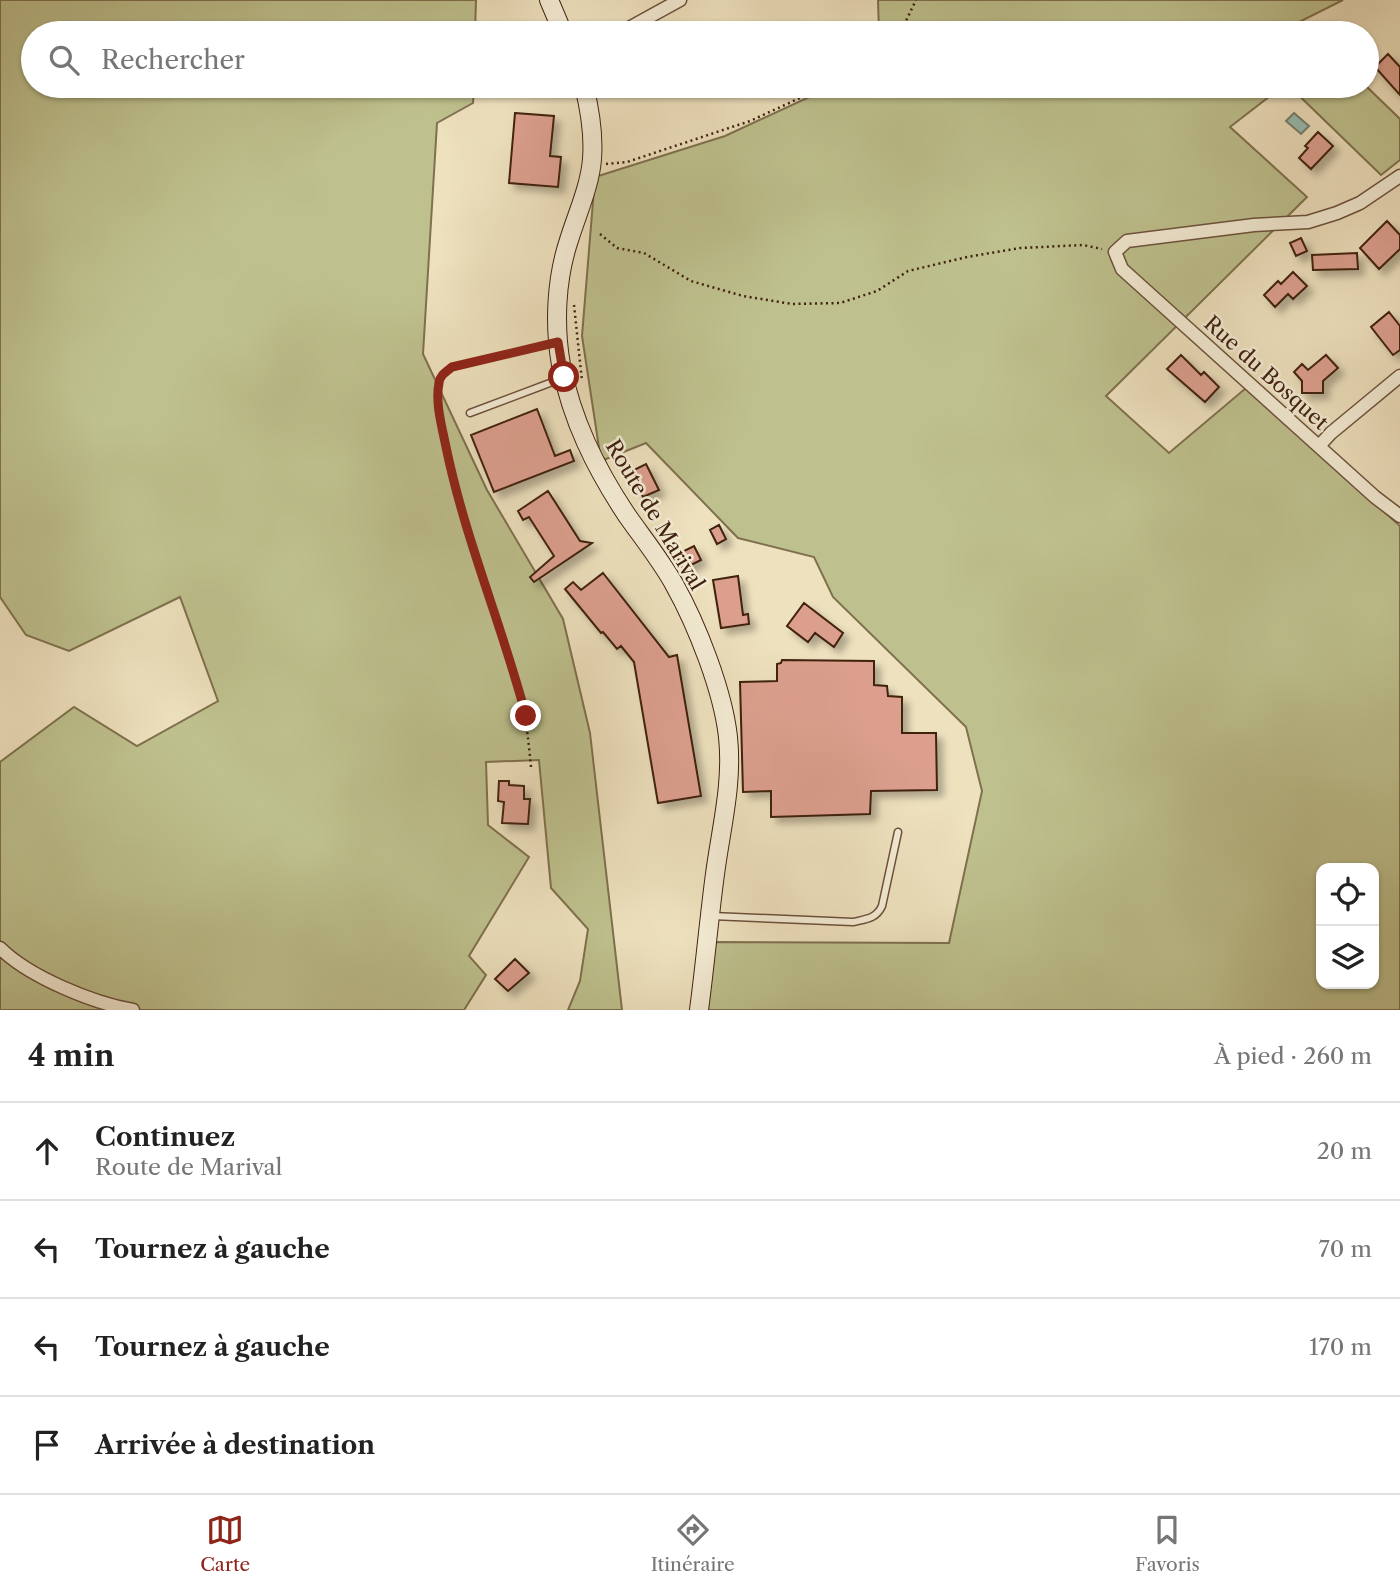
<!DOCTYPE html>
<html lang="fr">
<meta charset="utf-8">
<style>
:root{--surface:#fff;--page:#f2f2f2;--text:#222;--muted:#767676;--line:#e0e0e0;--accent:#8f2418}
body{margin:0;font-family:"Libre Caslon Text",serif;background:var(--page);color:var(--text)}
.controls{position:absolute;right:21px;bottom:21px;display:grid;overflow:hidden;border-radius:14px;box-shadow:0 2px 5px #0004}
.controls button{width:63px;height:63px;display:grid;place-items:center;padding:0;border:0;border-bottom:2px solid var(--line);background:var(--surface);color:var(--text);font:35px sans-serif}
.stop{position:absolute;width:21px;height:21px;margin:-16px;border:5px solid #8f2418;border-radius:50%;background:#fff}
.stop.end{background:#8f2418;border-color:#fff;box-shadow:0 2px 7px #0008}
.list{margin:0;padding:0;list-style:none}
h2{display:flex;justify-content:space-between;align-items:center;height:91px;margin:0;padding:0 28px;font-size:30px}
h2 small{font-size:23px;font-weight:400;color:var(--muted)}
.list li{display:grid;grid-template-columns:46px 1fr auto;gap:21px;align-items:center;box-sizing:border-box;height:98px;padding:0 28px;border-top:2px solid var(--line)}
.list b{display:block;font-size:26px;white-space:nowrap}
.list p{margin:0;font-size:23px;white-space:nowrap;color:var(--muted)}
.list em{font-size:23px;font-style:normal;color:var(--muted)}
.icon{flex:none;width:38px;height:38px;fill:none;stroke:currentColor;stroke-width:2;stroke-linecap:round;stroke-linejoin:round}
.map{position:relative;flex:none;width:1400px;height:1010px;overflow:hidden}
.search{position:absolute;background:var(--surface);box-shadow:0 2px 5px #0004;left:21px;right:21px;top:21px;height:77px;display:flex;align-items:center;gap:18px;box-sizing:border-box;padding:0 24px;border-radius:38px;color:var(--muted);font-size:26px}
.sheet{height:483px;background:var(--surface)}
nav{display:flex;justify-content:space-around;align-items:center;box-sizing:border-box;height:98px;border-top:2px solid var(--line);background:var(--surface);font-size:19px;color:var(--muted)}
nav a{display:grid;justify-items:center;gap:4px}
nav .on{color:var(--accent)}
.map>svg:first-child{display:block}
.green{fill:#bec18e;stroke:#7f704e;stroke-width:2;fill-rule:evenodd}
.water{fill:#99bdb3;stroke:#757e71;stroke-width:2}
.building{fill:#dc9f8e;stroke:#40200f;stroke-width:2;filter:url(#shadow)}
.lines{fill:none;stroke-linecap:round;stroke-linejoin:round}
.service-casing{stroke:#6c503b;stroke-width:9}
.minor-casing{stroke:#6c503b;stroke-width:15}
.secondary-casing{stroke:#40200f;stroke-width:20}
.path{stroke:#40200f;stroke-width:2.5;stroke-dasharray:2 3.5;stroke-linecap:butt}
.service{stroke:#f4ecd5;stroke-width:6}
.minor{stroke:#f4ecd5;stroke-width:12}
.secondary{stroke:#f4ecd5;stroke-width:18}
.route{stroke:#8f2418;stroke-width:9}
.labels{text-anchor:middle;stroke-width:5;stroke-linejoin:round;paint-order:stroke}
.street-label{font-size:21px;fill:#40200f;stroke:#f4ecd5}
</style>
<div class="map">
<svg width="1400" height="1010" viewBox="0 0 1400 1010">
<defs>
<filter id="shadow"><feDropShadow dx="6" dy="6" stdDeviation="3.5" flood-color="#0004"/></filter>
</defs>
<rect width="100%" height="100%" fill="#eee1be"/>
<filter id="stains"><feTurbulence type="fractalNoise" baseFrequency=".00286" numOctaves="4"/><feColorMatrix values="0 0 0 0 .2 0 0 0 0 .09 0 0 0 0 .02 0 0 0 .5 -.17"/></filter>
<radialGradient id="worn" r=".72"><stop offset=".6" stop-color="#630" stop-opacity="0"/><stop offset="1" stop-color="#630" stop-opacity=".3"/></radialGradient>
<path class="green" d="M 0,0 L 476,0 L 475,33 L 33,33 L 33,86 L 474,86 L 473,103 L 437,123 L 423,354 L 487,490 L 563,619 L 590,733 L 622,1010 L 568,1010 L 580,981 L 588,929 L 551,888 L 539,760 L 486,762 L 488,825 L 529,857 L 469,956 L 486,975 L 464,1010 L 0,1010 L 0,762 L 74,707 L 137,746 L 218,701 L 180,597 L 69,651 L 26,635 L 0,597 Z
M 878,0 L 1343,0 L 1301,21 L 1313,33 L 879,33 Z
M 833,86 L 1283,86 L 1230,127 L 1307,197 L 1106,396 L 1169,453 L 1246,388 L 1400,526 L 1400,1010 L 706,1010 L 714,942 L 949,943 L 982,791 L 966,727 L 833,597 L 814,557 L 738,538 L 646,443 L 601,461 L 582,336 L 595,177 L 725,136 ZM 1321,868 L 1374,868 L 1374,984 L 1321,984 Z
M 1289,86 L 1366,86 L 1400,119 L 1400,160 L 1381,175 Z"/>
<path class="water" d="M 1294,113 L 1309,126 L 1301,134 L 1286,121 Z"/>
<path class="building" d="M 1388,54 L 1400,67 L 1400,95 L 1375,67 Z
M 515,113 L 554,116 L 550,156 L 561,157 L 558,187 L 509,183 Z
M 1318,132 L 1333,146 L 1311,169 L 1299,158 L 1308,148 L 1305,146 Z
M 1387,221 L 1400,235 L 1400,249 L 1379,269 L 1360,248 Z
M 1301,238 L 1307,251 L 1296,256 L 1290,243 Z
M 1357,253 L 1358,269 L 1313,270 L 1312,255 Z
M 1293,272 L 1307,286 L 1293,299 L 1288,294 L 1275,307 L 1264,295 L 1278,281 L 1281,284 Z
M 1389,312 L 1400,326 L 1400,350 L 1393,355 L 1371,327 Z
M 1181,355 L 1201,375 L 1204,372 L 1219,387 L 1205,402 L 1167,369 Z
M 1326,355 L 1338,368 L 1323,381 L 1323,393 L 1302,393 L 1302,381 L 1294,372 L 1302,364 L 1308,370 Z
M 537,409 L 555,456 L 570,450 L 574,461 L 494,492 L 471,435 Z
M 646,464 L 659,490 L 643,497 L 630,472 Z
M 548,491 L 580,541 L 592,543 L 534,582 L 530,577 L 554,556 L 529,517 L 523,520 L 518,511 Z
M 719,525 L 726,539 L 717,544 L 710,530 Z
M 694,546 L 701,560 L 683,569 L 676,555 Z
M 603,573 L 669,657 L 677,655 L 701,796 L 658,803 L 634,662 L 621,646 L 617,649 L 603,632 L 601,633 L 565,589 L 573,582 L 581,590 Z
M 738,576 L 743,615 L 748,614 L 749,624 L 721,628 L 713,580 Z
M 804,603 L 843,633 L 834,647 L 815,633 L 808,642 L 787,626 Z
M 782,660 L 874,661 L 874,685 L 887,686 L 888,696 L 902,697 L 902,733 L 936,733 L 937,790 L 871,791 L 870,814 L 771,817 L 771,791 L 743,792 L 740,682 L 777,681 L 777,664 L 781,663 Z
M 499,781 L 509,781 L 509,785 L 524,786 L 524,799 L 530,799 L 528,824 L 502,823 L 504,802 L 498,801 Z
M 515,959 L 529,973 L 508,991 L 495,979 Z"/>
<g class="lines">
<defs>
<path id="service" d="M 470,413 L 563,378
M 712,916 L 853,922 C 866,919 876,919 882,906 L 898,832"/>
<path id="minor" d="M 620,33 L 680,0
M 1400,176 L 1360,203 L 1337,213 L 1308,222 L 1254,225 L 1127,241 L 1115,252 L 1122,269 L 1375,497 L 1400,516
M 1319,446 L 1331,433 L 1400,376
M 0,948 C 29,977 93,1003 133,1010"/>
<path id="secondary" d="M 549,0 L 563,33
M 584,86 C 590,110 594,133 592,159 C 590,186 577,214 569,240 C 556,279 554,324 561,365 C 572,420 595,467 626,514 C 642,537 660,559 674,584 C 697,625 723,691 728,737 C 733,784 721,828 715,874 C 709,919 705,965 699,1010"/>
</defs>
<use href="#service" class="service-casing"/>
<use href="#minor" class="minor-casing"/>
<use href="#secondary" class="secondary-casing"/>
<path class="path" d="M 896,33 L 904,25 L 916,0
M 606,164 L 627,162 L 750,121 L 826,86
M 600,234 L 617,248 L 644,253 L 691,281 L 743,296 L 792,304 L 840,303 L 877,291 L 908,271 L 967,257 L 1020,248 L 1083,245 L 1102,249
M 574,305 L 582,381
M 531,767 C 528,736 525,707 516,677 C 492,599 461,523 445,441 C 442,423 435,401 439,383 C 440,375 446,372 451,367 L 545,345"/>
<use href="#service" class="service"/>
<use href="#minor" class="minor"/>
<use href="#secondary" class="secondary"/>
</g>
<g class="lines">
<path class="route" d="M 526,716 C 502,625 465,539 446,447 C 442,427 435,403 439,383 C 440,375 446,372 452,367 L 558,342 L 564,377"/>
</g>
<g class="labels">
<g class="street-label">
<text transform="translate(1266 373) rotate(42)" y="7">Rue du Bosquet</text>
<text transform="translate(655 515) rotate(59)" y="7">Route de Marival</text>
</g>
</g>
<rect width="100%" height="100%" filter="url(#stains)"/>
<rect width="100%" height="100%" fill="url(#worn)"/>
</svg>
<div class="controls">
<button><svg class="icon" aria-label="locate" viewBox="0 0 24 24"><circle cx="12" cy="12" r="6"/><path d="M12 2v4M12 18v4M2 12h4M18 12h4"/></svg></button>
<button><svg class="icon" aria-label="layers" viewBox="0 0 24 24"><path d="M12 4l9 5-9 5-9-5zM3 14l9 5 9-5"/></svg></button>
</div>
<div class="stop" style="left:564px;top:377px"></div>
<div class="stop end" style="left:526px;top:716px"></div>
<div class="search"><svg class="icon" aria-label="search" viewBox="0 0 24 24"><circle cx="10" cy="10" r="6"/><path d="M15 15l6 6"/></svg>Rechercher</div>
</div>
<section class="sheet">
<h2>4 min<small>À pied · 260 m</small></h2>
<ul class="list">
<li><svg class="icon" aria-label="ahead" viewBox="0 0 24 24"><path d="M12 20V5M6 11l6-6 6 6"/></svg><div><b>Continuez</b><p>Route de Marival</p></div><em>20 m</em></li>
<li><svg class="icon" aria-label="left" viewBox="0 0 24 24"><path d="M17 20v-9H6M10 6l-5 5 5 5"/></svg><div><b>Tournez à gauche</b></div><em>70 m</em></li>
<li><svg class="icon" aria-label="left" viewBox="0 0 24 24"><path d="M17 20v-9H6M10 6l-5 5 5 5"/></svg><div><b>Tournez à gauche</b></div><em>170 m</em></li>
<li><svg class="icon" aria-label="arrive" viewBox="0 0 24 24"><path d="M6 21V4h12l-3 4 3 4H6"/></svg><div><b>Arrivée à destination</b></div></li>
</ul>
</section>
<nav>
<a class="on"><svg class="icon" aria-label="map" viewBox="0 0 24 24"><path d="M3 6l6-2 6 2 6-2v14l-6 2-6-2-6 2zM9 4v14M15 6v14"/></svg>Carte</a>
<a><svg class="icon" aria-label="directions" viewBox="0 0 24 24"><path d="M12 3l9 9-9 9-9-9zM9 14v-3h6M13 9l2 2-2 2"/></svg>Itinéraire</a>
<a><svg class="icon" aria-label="saved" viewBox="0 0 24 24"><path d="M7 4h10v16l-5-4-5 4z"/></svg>Favoris</a>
</nav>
